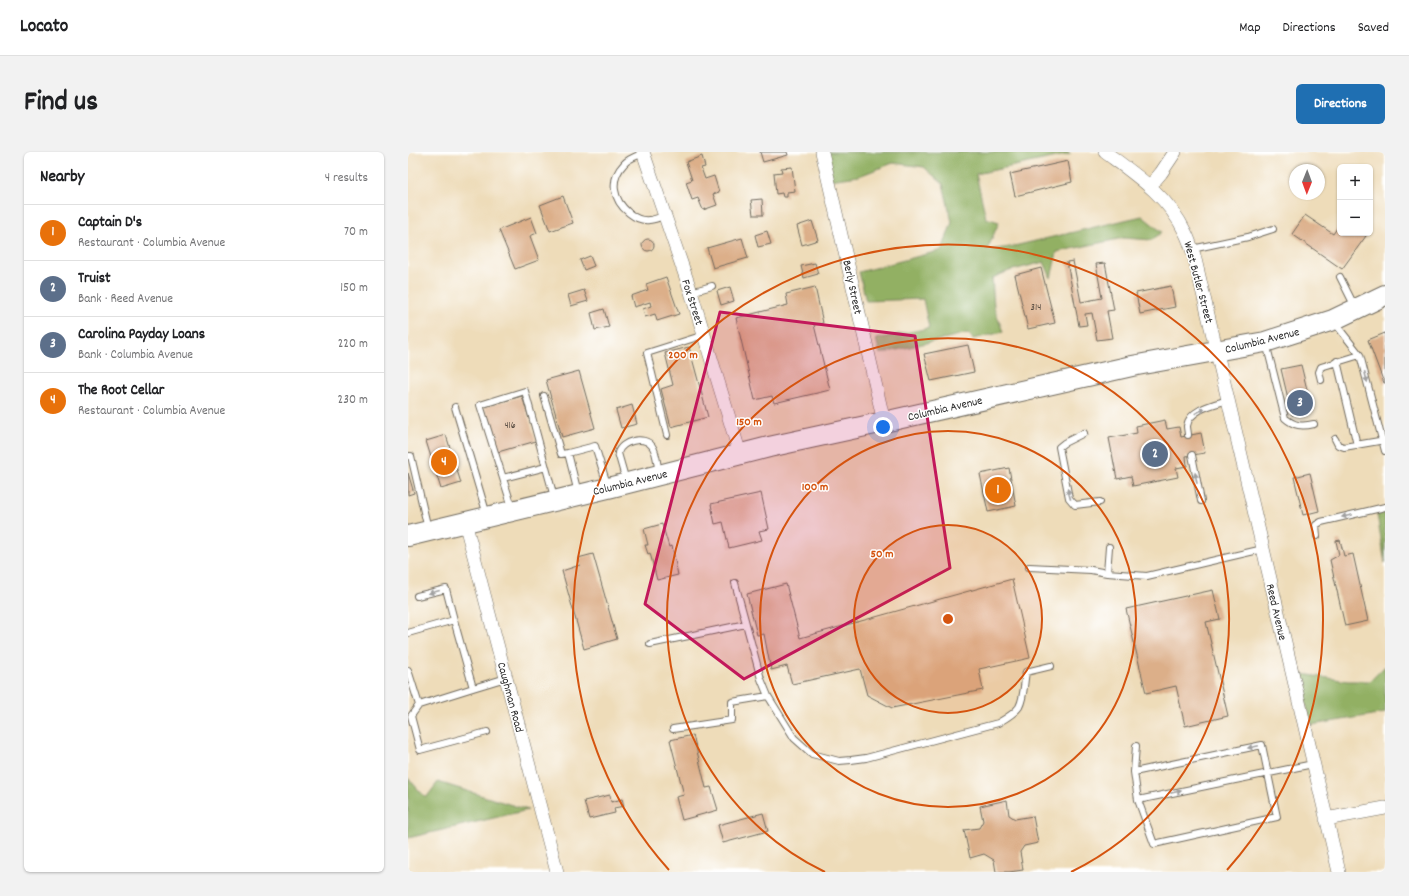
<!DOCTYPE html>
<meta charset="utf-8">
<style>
:root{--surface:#fff;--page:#f2f2f2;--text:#202124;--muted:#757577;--line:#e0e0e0;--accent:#1f6fb2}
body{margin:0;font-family:Dekko,sans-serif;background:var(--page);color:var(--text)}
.controls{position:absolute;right:12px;top:12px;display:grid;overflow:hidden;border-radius:6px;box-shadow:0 1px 3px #0004}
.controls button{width:36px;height:36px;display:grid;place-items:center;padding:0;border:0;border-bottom:1px solid var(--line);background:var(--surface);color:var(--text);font:20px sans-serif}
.compass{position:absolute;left:881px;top:12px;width:36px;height:36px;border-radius:50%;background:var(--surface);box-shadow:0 1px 3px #0004;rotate:181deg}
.you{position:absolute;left:475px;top:275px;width:14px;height:14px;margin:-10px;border:3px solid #fff;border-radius:50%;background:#1a73e8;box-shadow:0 0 0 6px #1a73e833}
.badge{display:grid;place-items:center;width:26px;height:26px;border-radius:50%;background:var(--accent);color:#fff;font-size:13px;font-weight:700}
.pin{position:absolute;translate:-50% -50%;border:2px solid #fff;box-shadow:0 1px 4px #0006}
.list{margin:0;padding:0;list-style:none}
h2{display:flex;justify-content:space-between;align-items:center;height:52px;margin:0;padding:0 16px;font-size:17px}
h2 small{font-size:13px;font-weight:400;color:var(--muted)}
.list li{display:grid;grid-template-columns:26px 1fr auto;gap:12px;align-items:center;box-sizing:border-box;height:56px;padding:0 16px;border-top:1px solid var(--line)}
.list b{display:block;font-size:15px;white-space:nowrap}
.list p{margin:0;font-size:13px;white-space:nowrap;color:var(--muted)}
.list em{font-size:13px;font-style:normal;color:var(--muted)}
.map{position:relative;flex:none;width:977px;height:720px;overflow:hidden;border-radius:6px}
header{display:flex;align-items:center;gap:24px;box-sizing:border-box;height:56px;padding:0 20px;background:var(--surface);border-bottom:1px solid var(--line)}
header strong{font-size:19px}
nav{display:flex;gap:22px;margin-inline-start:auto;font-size:14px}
.intro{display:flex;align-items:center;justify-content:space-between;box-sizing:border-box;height:96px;padding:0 24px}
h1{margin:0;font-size:28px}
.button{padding:10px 18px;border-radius:6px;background:var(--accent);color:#fff;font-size:14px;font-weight:700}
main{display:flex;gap:24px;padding:0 24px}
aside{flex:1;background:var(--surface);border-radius:6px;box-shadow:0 1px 3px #0004}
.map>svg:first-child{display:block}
.forest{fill:#92b063;stroke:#5e6e47}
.building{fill:#dcaf89}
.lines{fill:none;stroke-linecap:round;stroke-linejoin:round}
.lane-casing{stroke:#6f695d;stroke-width:8}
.street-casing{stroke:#6f695d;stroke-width:14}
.primary-casing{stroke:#6f695d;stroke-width:22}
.lane{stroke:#fff;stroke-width:6}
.street{stroke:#fff;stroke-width:13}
.primary{stroke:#fff;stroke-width:20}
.oneway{fill:#a0a0a0}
.marked{fill:#c2185b;fill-opacity:0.2;stroke:#c2185b;stroke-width:3;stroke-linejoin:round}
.ring{fill:none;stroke:#d5540f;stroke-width:2}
.labels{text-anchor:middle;stroke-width:3;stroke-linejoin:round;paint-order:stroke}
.number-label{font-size:10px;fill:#574c42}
.street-label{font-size:12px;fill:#2b2b2b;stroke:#fff}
.centre{fill:#d5540f;stroke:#fff;stroke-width:2}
.ring-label{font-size:12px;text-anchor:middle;font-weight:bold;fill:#d5540f;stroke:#fff;stroke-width:3;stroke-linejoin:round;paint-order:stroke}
</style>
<header>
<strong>Locato</strong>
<nav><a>Map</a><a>Directions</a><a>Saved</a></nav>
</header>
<div class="intro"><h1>Find us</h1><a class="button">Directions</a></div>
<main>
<aside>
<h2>Nearby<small>4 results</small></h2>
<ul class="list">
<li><span class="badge" style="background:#e8710a">1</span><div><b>Captain D's</b><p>Restaurant · Columbia Avenue</p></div><em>70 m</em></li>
<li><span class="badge" style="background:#5c6f8a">2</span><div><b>Truist</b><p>Bank · Reed Avenue</p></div><em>150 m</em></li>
<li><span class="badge" style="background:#5c6f8a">3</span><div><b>Carolina Payday Loans</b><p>Bank · Columbia Avenue</p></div><em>220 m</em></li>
<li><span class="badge" style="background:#e8710a">4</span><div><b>The Root Cellar</b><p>Restaurant · Columbia Avenue</p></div><em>230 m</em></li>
</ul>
</aside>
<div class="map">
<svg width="977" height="720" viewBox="0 0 977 720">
<rect width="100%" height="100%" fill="#fff"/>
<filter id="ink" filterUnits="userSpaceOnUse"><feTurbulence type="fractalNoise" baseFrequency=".025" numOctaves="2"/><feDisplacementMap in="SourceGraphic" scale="8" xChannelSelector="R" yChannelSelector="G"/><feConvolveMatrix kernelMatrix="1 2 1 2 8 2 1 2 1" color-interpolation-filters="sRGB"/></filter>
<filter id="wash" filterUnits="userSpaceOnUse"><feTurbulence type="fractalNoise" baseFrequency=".012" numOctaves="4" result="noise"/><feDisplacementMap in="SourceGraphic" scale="16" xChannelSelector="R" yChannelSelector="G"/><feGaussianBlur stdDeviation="0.9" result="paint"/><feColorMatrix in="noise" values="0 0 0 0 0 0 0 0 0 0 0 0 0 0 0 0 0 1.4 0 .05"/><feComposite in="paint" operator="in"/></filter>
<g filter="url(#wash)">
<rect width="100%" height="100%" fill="#eedcb9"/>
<path class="forest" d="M 414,0 L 659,0 L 663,2 L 568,22 L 578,66 L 591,70 L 579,98 L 602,95 L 734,64 L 754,80 L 744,88 L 715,86 L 649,100 L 643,126 L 636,110 L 601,119 L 584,126 L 586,155 L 595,180 L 565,187 L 560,181 L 472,202 L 468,187 L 521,176 L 515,147 L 458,149 L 451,120 L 534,98 L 544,70 L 535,32 L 516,15 L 485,11 L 451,24 L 421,28 Z
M 977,358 L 977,411 L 969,362 Z
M 977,514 L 977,561 L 903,573 L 894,534 L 894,522 L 940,529 L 962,529 Z
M 0,626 L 18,646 L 30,630 L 120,658 L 0,686 Z"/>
<g id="blocks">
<path class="building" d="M 352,0 L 379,0 L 380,3 L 355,10 Z
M 294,4 L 297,15 L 293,16 L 297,27 L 306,24 L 311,40 L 305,42 L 309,53 L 295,58 L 290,46 L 284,48 L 278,30 L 284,28 L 278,10 Z
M 660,9 L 664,30 L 607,44 L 602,22 Z
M 384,15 L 387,39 L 379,40 L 379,45 L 375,45 L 374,41 L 368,42 L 366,21 L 374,20 L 373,16 Z
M 155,44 L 165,71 L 142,79 L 132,53 Z
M 354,47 L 355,63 L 345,63 L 343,48 Z
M 897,63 L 925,82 L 932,72 L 932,81 L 954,81 L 958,84 L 934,117 L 884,82 Z
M 123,65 L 129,81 L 122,84 L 131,108 L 107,117 L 91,78 Z
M 404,69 L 410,88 L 394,93 L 389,74 Z
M 359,79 L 363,92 L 350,95 L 347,83 Z
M 334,86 L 340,106 L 305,116 L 299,96 Z
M234 93a6 6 0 1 1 12 0a6 6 0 1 1-12 0Z
M 182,104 L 186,114 L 176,118 L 172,108 Z
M 665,109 L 673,150 L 694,146 L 688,112 L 697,111 L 706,158 L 699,159 L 704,186 L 689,188 L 684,161 L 677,162 L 679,173 L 671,174 L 659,110 Z
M 407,111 L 410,122 L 396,126 L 393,114 Z
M 633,116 L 647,171 L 620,177 L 607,123 Z
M 258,125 L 271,162 L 249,169 L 247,162 L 237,165 L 235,157 L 243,154 L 242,150 L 226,155 L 223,144 L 240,138 L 238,132 Z
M 763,134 L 767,155 L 732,162 L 728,141 Z
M 322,135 L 326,149 L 313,153 L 309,139 Z
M 407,135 L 415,171 L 406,173 L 422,238 L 366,251 L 364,244 L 347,248 L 328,166 L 380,153 L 378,142 Z
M 176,138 L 180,149 L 163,154 L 160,143 Z
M 196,157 L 201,175 L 187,178 L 183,161 Z
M 977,181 L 977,231 L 976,231 L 960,188 Z
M 560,193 L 566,220 L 523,229 L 516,202 Z
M 281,195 L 300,265 L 263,275 L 253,237 L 265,233 L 257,201 Z
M 893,213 L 904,258 L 884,263 L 873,217 Z
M 171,219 L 187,276 L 154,285 L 138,228 Z
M 114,244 L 128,289 L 90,300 L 76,255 Z
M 224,253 L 229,272 L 213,276 L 208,258 Z
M 757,268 L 759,277 L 771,275 L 773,285 L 793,281 L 797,301 L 778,304 L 779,314 L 768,316 L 770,325 L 725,334 L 723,324 L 709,327 L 701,286 L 729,281 L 728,274 Z
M 38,283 L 53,331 L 33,337 L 18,289 Z
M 601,316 L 608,354 L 580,360 L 572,322 Z
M 0,321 L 6,341 L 0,343 Z
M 902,321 L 911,359 L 895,363 L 886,325 Z
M 353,341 L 361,377 L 351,379 L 354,388 L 321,396 L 315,370 L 307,372 L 303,352 Z
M 254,372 L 261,395 L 264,394 L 270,423 L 249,428 L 242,401 L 240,402 L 237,393 L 240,393 L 236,377 Z
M 932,388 L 936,404 L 945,402 L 960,469 L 937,474 L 922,408 L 931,403 L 928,389 Z
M 185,402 L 209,487 L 176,497 L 154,419 L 172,413 L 170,406 Z
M 604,427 L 622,506 L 571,517 L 575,538 L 484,556 L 459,543 L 452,517 L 384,532 L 379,514 L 363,518 L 356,482 L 349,483 L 339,442 L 378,432 L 392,486 Z
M 805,438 L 812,467 L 798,470 L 820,564 L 777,574 L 768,534 L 738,541 L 718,457 Z
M 285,583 L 298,636 L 303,635 L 310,658 L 274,668 L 268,645 L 276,643 L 262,588 Z
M 202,643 L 203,650 L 214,647 L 216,654 L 206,656 L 207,661 L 181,667 L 176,649 Z
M 599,648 L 601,663 L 607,667 L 625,664 L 630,691 L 616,694 L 612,700 L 615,718 L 601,720 L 588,720 L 586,708 L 576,702 L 562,706 L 556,678 L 571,676 L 575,669 L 572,654 Z
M 355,661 L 360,679 L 315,691 L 310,673 Z"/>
</g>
</g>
<g filter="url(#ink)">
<use href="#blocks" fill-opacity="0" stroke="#6f695d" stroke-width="1"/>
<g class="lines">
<defs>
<path id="lane" d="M 236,1 C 229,4 221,6 216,12 C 201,28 205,48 221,61 C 226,65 234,69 241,68 C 246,68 252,65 256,64
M 784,97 L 840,85 L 865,77
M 932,125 L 947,155
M 283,140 L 304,134
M 926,170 L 952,203 L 977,299
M 858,191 L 877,266 C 886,274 894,275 906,272
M 929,209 L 949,293
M 913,228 L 911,220 L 913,215 L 952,203
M 136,244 L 153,302 L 160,301
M 47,255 L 79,363
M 676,281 L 656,291 L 651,295 L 661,346 L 667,353 L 692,350
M 259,283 L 239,201 L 296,183
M 780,283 C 780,280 779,277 779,274 C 781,257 807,252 820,248
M 927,287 L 930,293 L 936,295 L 977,288
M 784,303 L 793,349
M 0,304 L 3,304 L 20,377
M 95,326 L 138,315
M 218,329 L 210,301 C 213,289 236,283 244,294 C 249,300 249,313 251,321
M 170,341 L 160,301 L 187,294 L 199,332
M 104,355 L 72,253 L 117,239 L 146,345
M 909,384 L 908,373 L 913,370 L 977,355
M 621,415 L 683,418 L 699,421 L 739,424 L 855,397
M 699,421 L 701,395
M 327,431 L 353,527 L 360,544 L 386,586 L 404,602 L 431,609 L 443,608 L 458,606 L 590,571 C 597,567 606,562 611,555 C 616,546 616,531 618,520 L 643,514
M 9,444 L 38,437 L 46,468
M 0,481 L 46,468 L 65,536 L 11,553 L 0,518
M 242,492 L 338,472
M 65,536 L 98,526
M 11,553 L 3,564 L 12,598 L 79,580
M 265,577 L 324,568 L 324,550 L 360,544
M 726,620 L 854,593 L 869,665 L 746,692 L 730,648 L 726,620 L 728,594
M 730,648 L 905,612"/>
<path id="street" d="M 235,0 L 283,140 L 332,302
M 414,0 L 476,270
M 697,0 C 728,23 760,44 777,80 C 781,87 783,95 786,103 L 931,720
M 742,34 L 753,21 L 767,0
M 57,370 L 149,720
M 918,667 L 977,656"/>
<path id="primary" d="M 0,384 L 204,335 L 361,295 L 476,270 L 724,214 L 857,190 L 925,168 L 977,143"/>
</defs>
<use href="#lane" class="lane-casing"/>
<use href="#street" class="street-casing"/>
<use href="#primary" class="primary-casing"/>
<use href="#lane" class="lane"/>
<use href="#street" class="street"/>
<use href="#primary" class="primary"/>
</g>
<defs><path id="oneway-solid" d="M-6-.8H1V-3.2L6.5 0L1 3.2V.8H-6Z"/></defs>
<g class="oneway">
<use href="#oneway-solid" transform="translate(958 225) rotate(76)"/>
<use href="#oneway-solid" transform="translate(792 259) rotate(-27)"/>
<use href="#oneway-solid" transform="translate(788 326) rotate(-100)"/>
<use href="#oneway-solid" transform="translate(661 342) rotate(-106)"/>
<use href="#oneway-solid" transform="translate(939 364) rotate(168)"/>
<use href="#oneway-solid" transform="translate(26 440) rotate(165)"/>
<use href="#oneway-solid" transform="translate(845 595) rotate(168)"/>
<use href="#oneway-solid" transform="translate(768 640) rotate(-11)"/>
</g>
</g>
<path class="marked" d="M 312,160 L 507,184 L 542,416 L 336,527 L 237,452 Z"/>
<circle cx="540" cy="467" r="94" fill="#d5540f" fill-opacity=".12"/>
<g class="ring">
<circle cx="540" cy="467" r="94"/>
<circle cx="540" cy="467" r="188"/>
<path d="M417 720A281 281 0 1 1 663 720"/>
<path d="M261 718A375 375 0 1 1 819 718"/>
</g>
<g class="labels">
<g class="number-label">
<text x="628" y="158">314</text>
<text x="102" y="276">416</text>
</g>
<g class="street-label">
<text transform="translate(791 130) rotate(75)" y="4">West Butler Street</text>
<text transform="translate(445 135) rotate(78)" y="4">Berly Street</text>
<text transform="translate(285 150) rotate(72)" y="4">Fox Street</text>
<text transform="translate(854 188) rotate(-14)" y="4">Columbia Avenue</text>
<text transform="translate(537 256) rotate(-13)" y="4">Columbia Avenue</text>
<text transform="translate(222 330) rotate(-14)" y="4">Columbia Avenue</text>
<text transform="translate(869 460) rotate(77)" y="4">Reed Avenue</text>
<text transform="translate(103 545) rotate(75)" y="4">Caughman Road</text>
</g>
</g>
<circle cx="540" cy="467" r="6" class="centre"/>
<g class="ring-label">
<text x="275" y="206">200 m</text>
<text x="341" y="273">150 m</text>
<text x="407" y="338">100 m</text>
<text x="474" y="405">50 m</text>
</g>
</svg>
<div class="controls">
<button>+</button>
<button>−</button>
</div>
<svg class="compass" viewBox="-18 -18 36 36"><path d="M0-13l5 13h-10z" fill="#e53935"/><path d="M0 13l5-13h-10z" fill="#757577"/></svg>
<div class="you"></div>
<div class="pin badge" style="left:590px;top:338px;background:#e8710a">1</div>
<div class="pin badge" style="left:747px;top:302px;background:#5c6f8a">2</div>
<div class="pin badge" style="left:892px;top:251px;background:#5c6f8a">3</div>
<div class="pin badge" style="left:36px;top:310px;background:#e8710a">4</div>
</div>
</main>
